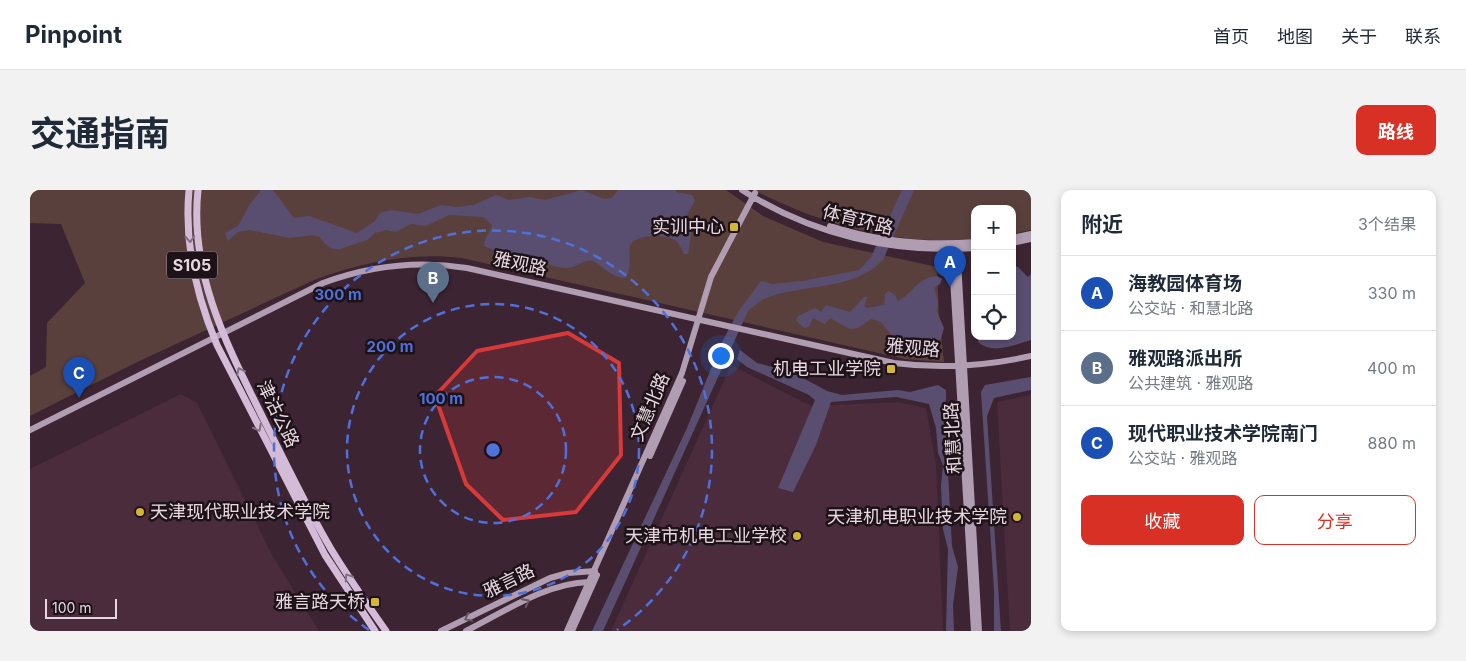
<!DOCTYPE html>
<html lang="zh">
<meta charset="utf-8">
<style>
:root{--surface:#fff;--page:#f2f2f3;--text:#1f2937;--muted:#747a83;--line:#e0e1e3;--accent:#d93025}
body{margin:0;font-family:Inter,"Noto Sans SC",sans-serif;background:var(--page);color:var(--text)}
.controls{position:absolute;right:15px;top:15px;display:grid;overflow:hidden;border-radius:10px;box-shadow:0 2px 8px #0003}
.controls button{width:45px;height:45px;display:grid;place-items:center;padding:0;border:0;border-bottom:1px solid var(--line);background:var(--surface);color:var(--text);font:25px sans-serif}
.scale{position:absolute;left:15px;bottom:12px;width:72px;box-sizing:border-box;padding-left:5px;border:2px solid #e8d7e0;border-top:0;font-size:14px;line-height:18px;white-space:nowrap;color:#e8d7e0;-webkit-text-stroke:4px #1d1218;paint-order:stroke}
.you{position:absolute;left:690px;top:165px;width:18px;height:18px;margin:-12px;border:4px solid #fff;border-radius:50%;background:#1a73e8;box-shadow:0 0 0 8px #1a73e833}
.badge{display:grid;place-items:center;width:32px;height:32px;border-radius:50%;background:var(--accent);color:#fff;font-size:16px;font-weight:700}
.pin{position:absolute;translate:-50% -41px;filter:drop-shadow(0 1px 2px #0008)}
.pin::after{content:'';position:absolute;top:26px;width:18px;height:15px;background:inherit;clip-path:polygon(0 0,100% 0,50% 100%)}
.list{margin:0;padding:0;list-style:none}
h2{display:flex;justify-content:space-between;align-items:center;height:65px;margin:0;padding:0 20px;font-size:21px}
h2 small{font-size:16px;font-weight:400;color:var(--muted)}
.list li{display:grid;grid-template-columns:32px 1fr auto;gap:15px;align-items:center;box-sizing:border-box;height:75px;padding:0 20px;border-top:1px solid var(--line)}
.list b{display:block;font-size:19px;white-space:nowrap}
.list p{margin:0;font-size:16px;white-space:nowrap;color:var(--muted)}
.list em{font-size:16px;font-style:normal;color:var(--muted)}
.actions{display:flex;gap:10px;padding:15px 20px}
.actions a{flex:1;padding:11px 0;border:1px solid var(--accent);border-radius:10px;text-align:center;font-size:18px;color:var(--accent)}
.actions .main{background:var(--accent);color:#fff}
.icon{flex:none;width:28px;height:28px;fill:none;stroke:currentColor;stroke-width:2;stroke-linecap:round;stroke-linejoin:round}
.map{position:relative;flex:none;width:1001px;height:441px;overflow:hidden;border-radius:10px}
header{display:flex;align-items:center;gap:30px;box-sizing:border-box;height:70px;padding:0 25px;background:var(--surface);border-bottom:1px solid var(--line)}
header strong{font-size:24px}
nav{display:flex;gap:28px;margin-inline-start:auto;font-size:18px}
.intro{display:flex;align-items:center;justify-content:space-between;box-sizing:border-box;height:120px;padding:0 30px}
h1{margin:0;font-size:35px}
.button{padding:12px 22px;border-radius:10px;background:var(--accent);color:#fff;font-size:18px;font-weight:700}
main{display:flex;gap:30px;padding:0 30px}
aside{flex:1;background:var(--surface);border-radius:10px;box-shadow:0 2px 8px #0003}
.map>svg:first-child{display:block}
.built{fill:#4a2c3d}
.green{fill:#5a403c}
.water{fill:#594e6f}
.lines{fill:none;stroke-linecap:round;stroke-linejoin:round}
.street{stroke:#817582;stroke-width:4.5}
.secondary{stroke:#b09db2;stroke-width:6}
.primary{stroke:#d4bcd8;stroke-width:7}
.oneway{stroke:#827082}
.oneway2{stroke:#665865}
.marked{fill:#d83a3a;fill-opacity:0.2;stroke:#d83a3a;stroke-width:4;stroke-linejoin:round}
.ring{fill:none;stroke:#5070da;stroke-width:2.5;stroke-dasharray:9 6}
.poi-dot{fill:#d3b635;stroke:#1d1218;stroke-width:2}
.labels{text-anchor:middle;stroke-width:5;stroke-linejoin:round;paint-order:stroke}
.shield{fill:#1d1218;stroke:#ab9ca4;stroke-width:1}
.shield-label{font-size:16px;font-weight:bold;fill:#e8d7e0}
.street-label{font-size:18px;fill:#e8d7e0;stroke:#1d1218}
.poi-label{font-size:18px;fill:#e8d7e0;stroke:#1d1218;text-anchor:end}
.centre{fill:#5070da;stroke:#1d1218;stroke-width:2.5}
.ring-label{font-size:15px;text-anchor:middle;font-weight:bold;fill:#5070da;stroke:#1d1218;stroke-width:5;stroke-linejoin:round;paint-order:stroke}
</style>
<header>
<strong>Pinpoint</strong>
<nav><a>首页</a><a>地图</a><a>关于</a><a>联系</a></nav>
</header>
<div class="intro"><h1>交通指南</h1><a class="button">路线</a></div>
<main>
<div class="map">
<svg width="1001" height="441" viewBox="0 0 1001 441">
<rect width="100%" height="100%" fill="#3d2432"/>
<path class="built" d="M 701,175 L 781,216 L 867,212 L 896,218 L 906,275 L 913,441 L 581,441 Z
M 151,204 L 167,213 L 242,365 L 289,441 L 0,441 L 0,279 Z
M 1001,205 L 1001,441 L 980,441 L 967,212 Z"/>
<path class="green" d="M 0,0 L 696,0 L 733,26 L 793,52 L 907,77 L 909,128 L 914,172 L 875,169 L 432,68 C 381,62 332,72 284,90 L 103,174 L 0,226 L 0,186 L 16,177 L 17,133 L 55,93 L 31,34 L 0,33 Z
M 724,0 L 1001,0 L 1001,40 L 982,44 L 982,19 L 945,19 L 945,49 C 867,56 792,35 724,0 Z"/>
<path class="water" d="M 231,0 L 243,0 L 264,28 L 279,26 L 327,43 L 345,31 L 350,23 L 361,20 L 388,24 L 411,15 L 427,17 L 444,15 L 466,5 L 479,10 L 500,7 L 515,10 L 552,0 L 574,9 L 582,8 L 588,0 L 646,0 L 646,2 L 662,5 L 665,11 L 657,25 L 661,44 L 658,64 L 654,64 C 652,60 649,53 646,51 C 636,44 608,44 601,54 C 597,59 603,76 596,88 C 578,87 571,73 562,71 C 553,69 545,79 536,78 C 524,78 514,71 503,68 C 486,64 470,64 454,56 C 454,48 460,43 462,35 L 453,27 L 419,25 L 396,36 L 381,34 L 366,42 L 356,40 L 345,43 L 337,50 L 310,59 L 303,59 L 295,54 L 290,47 L 283,45 L 260,48 L 219,40 L 208,42 L 198,51 L 195,43 L 208,36 L 220,14 Z
M 872,0 L 884,0 L 853,70 C 823,102 770,93 734,109 C 728,112 723,117 718,121 L 573,441 L 562,441 L 657,238 L 691,154 L 708,122 L 731,91 L 743,94 L 773,91 L 829,80 L 841,67 Z
M 982,75 L 988,77 L 998,87 L 1001,84 L 1001,150 C 983,155 963,165 948,152 L 949,146 L 982,146 Z
M 907,86 L 912,89 L 910,94 L 904,98 L 908,112 L 907,122 L 914,138 L 911,149 L 904,153 L 899,155 L 869,149 L 861,145 L 851,132 L 841,129 L 828,138 L 820,139 L 800,128 L 795,134 L 783,128 L 779,137 L 774,138 L 766,130 L 768,126 L 785,118 L 791,122 L 796,115 L 820,122 L 834,107 L 838,107 L 834,116 L 837,118 L 854,115 L 855,104 L 859,101 L 865,105 L 868,111 C 882,105 886,88 907,86 Z
M 710,160 L 727,173 L 762,182 L 797,201 L 812,205 L 868,200 L 880,202 L 908,195 L 916,200 L 916,210 L 912,225 L 921,254 L 918,282 L 922,356 L 928,377 L 923,415 L 924,441 L 916,441 L 918,359 L 913,339 L 911,296 L 913,275 L 908,263 L 906,238 L 899,214 L 866,207 L 801,212 L 786,255 L 763,302 L 748,298 L 785,210 L 779,205 L 717,177 L 707,169 Z
M 1001,187 L 1001,200 L 964,208 L 957,226 L 971,441 L 964,441 L 964,400 L 951,202 L 955,195 Z"/>
<g class="lines">
<path class="street" d="M 399,75 L 400,104"/>
<path class="secondary" d="M 712,0 C 780,44 864,64 945,58
M 800,36 C 847,51 896,56 945,52
M 982,48 L 1001,44
M 927,53 L 949,441
M 982,53 L 1001,49
M 921,54 L 944,441
M 0,240 L 293,93 C 339,76 387,70 437,78 L 864,173 C 910,179 956,176 1001,166
M 620,266 L 653,191
M 411,441 L 520,388 L 538,383 L 565,381
M 436,441 C 474,422 516,393 559,392
M 537,441 L 652,183 L 681,87 L 725,3
M 542,441 L 567,385"/>
<path class="primary" d="M 159,0 C 154,54 166,105 187,155 L 295,365 L 345,441
M 168,0 C 159,86 199,159 236,234 C 257,276 277,318 301,359 C 318,387 337,414 356,441"/>
</g>
<defs><path id="oneway-chevron" d="M-2-3.5L2.5 0L-2 3.5" fill="none" stroke-width="1.6" stroke-linecap="round" stroke-linejoin="round" transform="scale(1.25)"/></defs>
<g class="oneway">
<use href="#oneway-chevron" transform="translate(160 49) rotate(87)"/>
<use href="#oneway-chevron" transform="translate(210 181) rotate(-116)"/>
<use href="#oneway-chevron" transform="translate(228 238) rotate(63)"/>
<use href="#oneway-chevron" transform="translate(318 387) rotate(-123)"/>
</g>
<g class="oneway2">
<use href="#oneway-chevron" transform="translate(496 412) rotate(-27)"/>
<use href="#oneway-chevron" transform="translate(438 428) rotate(154)"/>
</g>
<path class="marked" d="M 538,143 L 589,173 L 591,265 L 546,322 L 473,330 L 436,294 L 405,206 L 447,161 Z"/>
<g class="ring">
<circle cx="463" cy="260" r="73"/>
<circle cx="463" cy="260" r="146"/>
<path d="M339 440A219 219 0 1 1 587 440"/>
</g>
<g class="poi-dot">
<rect x="699" y="32" width="10" height="10" rx="2.5"/>
<rect x="856" y="174" width="10" height="10" rx="2.5"/>
<circle cx="110" cy="322" r="5"/>
<circle cx="987" cy="327" r="5"/>
<circle cx="767" cy="346" r="5"/>
<rect x="340" y="407" width="10" height="10" rx="2.5"/>
</g>
<g class="labels">
<rect class="shield" x="137" y="61.5" width="50" height="27" rx="4"/>
<g class="shield-label">
<text x="162" y="81">S105</text>
</g>
<g class="street-label">
<text transform="translate(828 30) rotate(14)" y="6">体育环路</text>
<text transform="translate(490 74) rotate(12)" y="6">雅观路</text>
<text transform="translate(883 158) rotate(5)" y="6">雅观路</text>
<text transform="translate(620 217) rotate(-67)" y="6">文慧北路</text>
<text transform="translate(248 224) rotate(64)" y="6">津沽公路</text>
<text transform="translate(923 248) rotate(-93)" y="6">和慧北路</text>
<text transform="translate(479 391) rotate(-26)" y="6">雅言路</text>
</g>
<g class="poi-label">
<text x="694" y="43">实训中心</text>
<text x="851" y="185">机电工业学院</text>
<text x="120" y="328" text-anchor="start">天津现代职业技术学院</text>
<text x="977" y="333">天津机电职业技术学院</text>
<text x="757" y="352">天津市机电工业学校</text>
<text x="335" y="418">雅言路天桥</text>
</g>
</g>
<circle cx="463" cy="260" r="8" class="centre"/>
<g class="ring-label">
<text x="308" y="110">300 m</text>
<text x="360" y="162">200 m</text>
<text x="411" y="214">100 m</text>
</g>
</svg>
<div class="controls">
<button>+</button>
<button>−</button>
<button><svg class="icon" aria-label="locate" viewBox="0 0 24 24"><circle cx="12" cy="12" r="6"/><path d="M12 2v4M12 18v4M2 12h4M18 12h4"/></svg></button>
</div>
<div class="scale">100 m</div>
<div class="you"></div>
<div class="pin badge" style="left:920px;top:97px;background:#1a4fb4">A</div>
<div class="pin badge" style="left:403px;top:113px;background:#5c6f8a">B</div>
<div class="pin badge" style="left:49px;top:208px;background:#1a4fb4">C</div>
</div>
<aside>
<h2>附近<small>3个结果</small></h2>
<ul class="list">
<li><span class="badge" style="background:#1a4fb4">A</span><div><b>海教园体育场</b><p>公交站 · 和慧北路</p></div><em>330 m</em></li>
<li><span class="badge" style="background:#5c6f8a">B</span><div><b>雅观路派出所</b><p>公共建筑 · 雅观路</p></div><em>400 m</em></li>
<li><span class="badge" style="background:#1a4fb4">C</span><div><b>现代职业技术学院南门</b><p>公交站 · 雅观路</p></div><em>880 m</em></li>
</ul>
<div class="actions"><a class="main">收藏</a><a>分享</a></div>
</aside>
</main>
